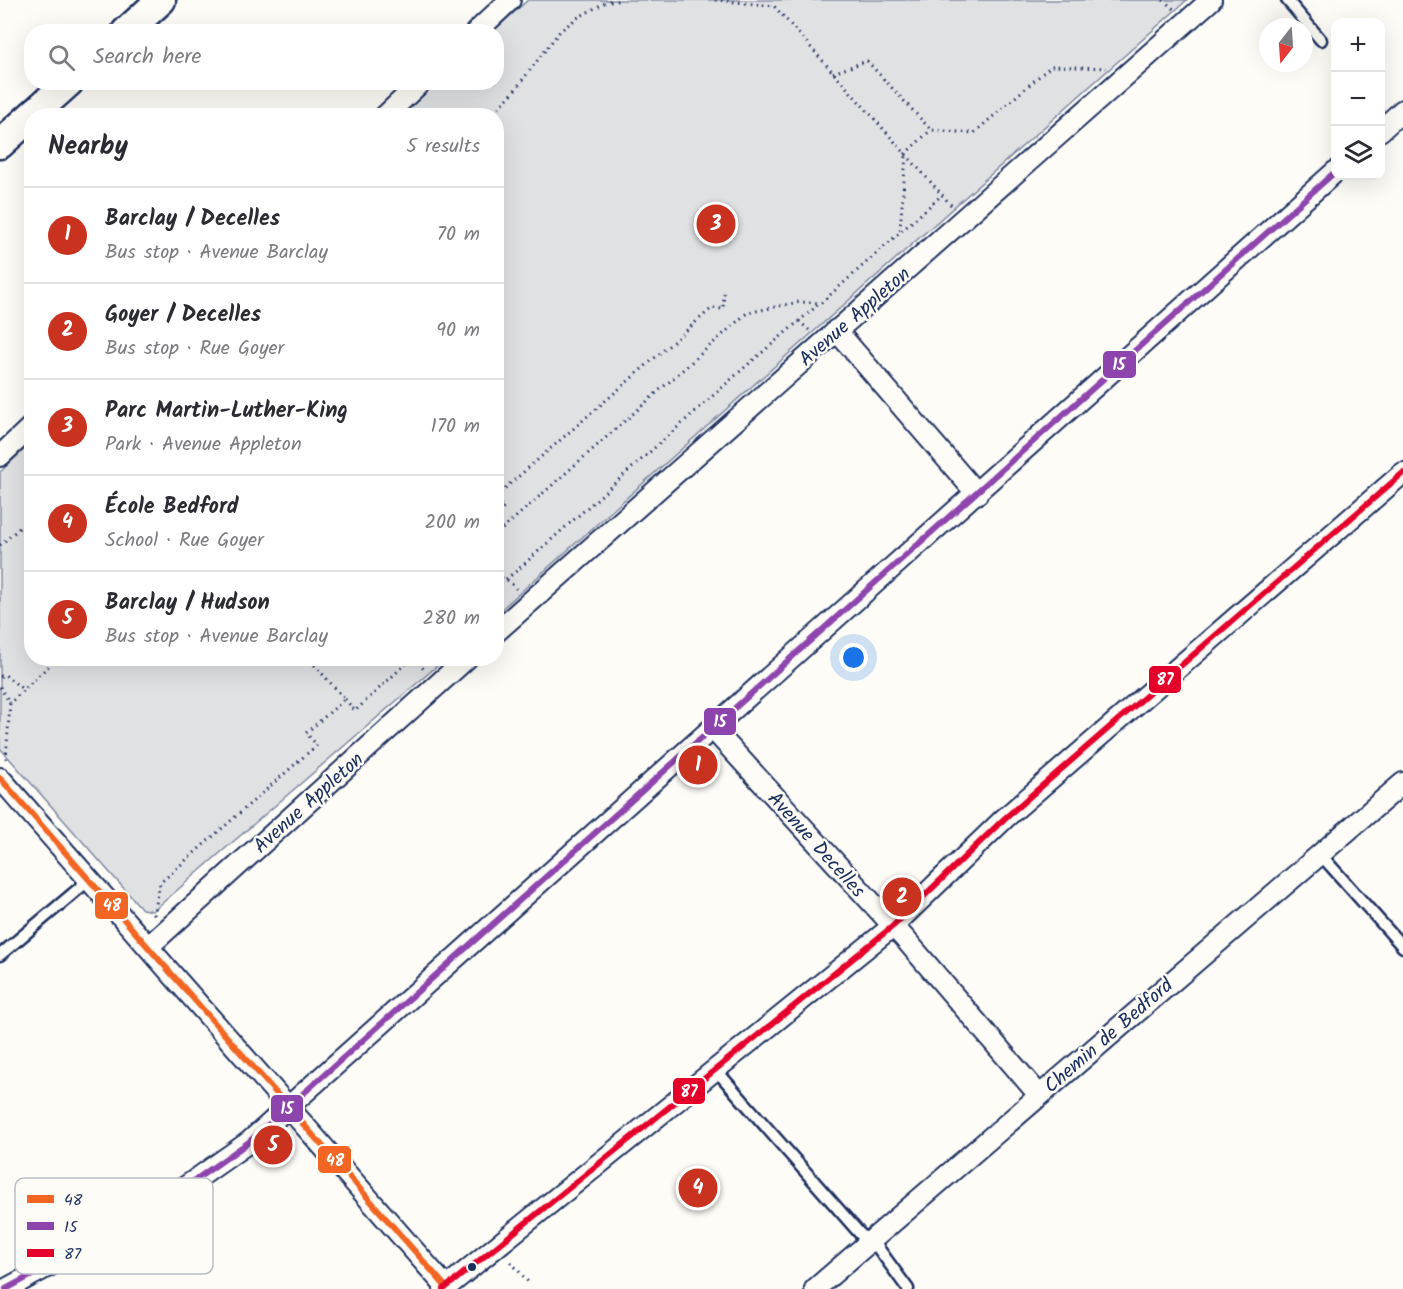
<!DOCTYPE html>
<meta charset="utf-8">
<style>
:root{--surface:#fff;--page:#f2f2f3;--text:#2b2b33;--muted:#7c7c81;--line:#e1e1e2;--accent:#c8321e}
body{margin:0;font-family:Kalam,sans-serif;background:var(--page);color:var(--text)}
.controls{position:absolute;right:18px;top:18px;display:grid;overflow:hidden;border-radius:12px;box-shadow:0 6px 24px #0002}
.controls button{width:54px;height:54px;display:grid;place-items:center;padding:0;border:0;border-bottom:2px solid var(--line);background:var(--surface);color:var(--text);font:30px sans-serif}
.compass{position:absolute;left:1259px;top:18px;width:54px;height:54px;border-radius:50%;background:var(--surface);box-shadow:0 6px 24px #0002;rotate:197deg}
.you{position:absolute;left:854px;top:658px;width:21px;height:21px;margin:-15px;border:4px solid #fff;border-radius:50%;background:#1a73e8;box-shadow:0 0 0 9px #1a73e833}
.badge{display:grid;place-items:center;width:39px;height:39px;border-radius:50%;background:var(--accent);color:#fff;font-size:20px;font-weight:700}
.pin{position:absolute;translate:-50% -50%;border:3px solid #fff;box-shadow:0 2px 6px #0006}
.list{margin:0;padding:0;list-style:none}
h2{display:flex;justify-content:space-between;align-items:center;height:78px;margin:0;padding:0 24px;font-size:26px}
h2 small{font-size:20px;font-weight:400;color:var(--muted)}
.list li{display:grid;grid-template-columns:39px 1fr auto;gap:18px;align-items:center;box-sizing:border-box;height:96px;padding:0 24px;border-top:2px solid var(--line)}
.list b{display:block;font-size:22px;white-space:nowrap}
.list p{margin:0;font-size:20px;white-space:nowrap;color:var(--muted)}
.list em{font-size:20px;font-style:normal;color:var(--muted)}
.icon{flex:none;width:33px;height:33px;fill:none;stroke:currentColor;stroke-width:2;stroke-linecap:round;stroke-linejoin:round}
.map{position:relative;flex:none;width:1403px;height:1289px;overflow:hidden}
.search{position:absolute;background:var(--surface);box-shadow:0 6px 24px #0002;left:24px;top:24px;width:480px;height:66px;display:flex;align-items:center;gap:15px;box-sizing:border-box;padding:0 21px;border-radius:24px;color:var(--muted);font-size:22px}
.panel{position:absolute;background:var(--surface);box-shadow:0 6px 24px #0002;left:24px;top:108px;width:480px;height:558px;border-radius:24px}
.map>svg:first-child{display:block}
.green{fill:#e0e1e3;stroke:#7e88a0;stroke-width:1.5}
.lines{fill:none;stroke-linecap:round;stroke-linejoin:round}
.lane-casing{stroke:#1b2f5e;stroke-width:15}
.street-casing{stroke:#1b2f5e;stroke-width:24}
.secondary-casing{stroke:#1b2f5e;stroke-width:33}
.path{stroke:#1b2f5e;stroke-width:3;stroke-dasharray:1.5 4.5;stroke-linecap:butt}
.lane{stroke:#fdfcf7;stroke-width:10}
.street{stroke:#fdfcf7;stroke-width:20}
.secondary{stroke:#fdfcf7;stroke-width:28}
.bus-1-casing{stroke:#fdfcf7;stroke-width:10}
.bus-2-casing{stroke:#fdfcf7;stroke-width:10}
.bus-3-casing{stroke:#fdfcf7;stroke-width:10}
.bus-1{stroke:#f26522;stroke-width:6}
.bus-2{stroke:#8e44ad;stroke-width:6}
.bus-3{stroke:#e4002b;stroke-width:6}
.bus-dot{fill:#1b2f5e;stroke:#fdfcf7;stroke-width:2}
.labels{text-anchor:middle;stroke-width:5;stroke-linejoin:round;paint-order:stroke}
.street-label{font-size:20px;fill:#1b2f5e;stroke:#fdfcf7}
.key{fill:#fdfcf7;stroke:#b9bec9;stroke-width:1.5}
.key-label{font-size:16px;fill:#1b2f5e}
.line-badge{stroke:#fdfcf7;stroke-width:2}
.badge-label{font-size:16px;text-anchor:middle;font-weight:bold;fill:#fff}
</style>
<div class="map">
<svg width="1403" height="1289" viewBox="0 0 1403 1289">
<rect width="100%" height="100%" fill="#fdfcf7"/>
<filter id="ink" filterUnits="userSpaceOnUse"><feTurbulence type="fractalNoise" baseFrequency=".0167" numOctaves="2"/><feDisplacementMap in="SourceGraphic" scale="12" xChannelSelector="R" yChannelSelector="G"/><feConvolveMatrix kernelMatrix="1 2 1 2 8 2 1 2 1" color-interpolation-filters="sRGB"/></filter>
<g filter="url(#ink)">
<path class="green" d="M 528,0 L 1187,0 L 497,613 L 496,116 L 398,116 L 435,83 L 496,82 L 496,32 L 493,31 Z
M 31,443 L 32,658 L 445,659 L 153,911 L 142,909 L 0,748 L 0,472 Z"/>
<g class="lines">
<defs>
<path id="lane" d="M 1287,0 L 1321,40
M 1320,854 L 1403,947
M 0,955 L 89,880
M 716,1070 L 869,1244
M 873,1241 L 908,1289"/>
<path id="street" d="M 476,32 L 510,0
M 385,116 L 421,82
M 1380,131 L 1403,110
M 836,330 L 977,494
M 0,456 L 32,426
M 496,632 L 1211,0
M 713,729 L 906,940 L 1039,1095
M 0,778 L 446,1287
M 149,946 L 467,658
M 6,1289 L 154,1209 L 249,1142 L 1336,171
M 444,1289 L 893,926 L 1005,818 L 1403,473
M 815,1289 L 1403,783"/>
<path id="secondary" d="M 126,32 L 161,0
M 0,144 L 69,82"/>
</defs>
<use href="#lane" class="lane-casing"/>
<use href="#street" class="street-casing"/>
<use href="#secondary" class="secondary-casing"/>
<path class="path" d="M 715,0 L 774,6 L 951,205
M 1163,0 L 1174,9
M 610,2 L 621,0
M 833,73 L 867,61 L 931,130 L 974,133 L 1051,66 L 1106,68
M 490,116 L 511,95 L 560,31 L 577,18 L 610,0
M 905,154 L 931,130
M 900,230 L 906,156
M 799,321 L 809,330
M 496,496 L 712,308 L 723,309 L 724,290
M 496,500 L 504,508 L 496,515
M 496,539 L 498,533 L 747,313 L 798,302 L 821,303 L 942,195
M 0,545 L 32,517
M 496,575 L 509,581 L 516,589
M 496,586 L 514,573 L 744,368 L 819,304
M 415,658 L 425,671
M 0,677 L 5,675 L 24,690
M 0,687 L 10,703
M 345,699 L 355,711 L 412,658
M 6,759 L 10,703 L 57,658
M 154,915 L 160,883 L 317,745 L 306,733 L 345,699 L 308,658
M 511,1262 L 529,1283"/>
<use href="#lane" class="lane"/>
<use href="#street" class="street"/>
<use href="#secondary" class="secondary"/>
<defs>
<path id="bus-1" d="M 0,778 L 446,1287"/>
<path id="bus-2" d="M 6,1289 L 154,1209 L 249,1142 L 1336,171"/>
<path id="bus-3" d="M 444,1289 L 893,926 L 1005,818 L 1403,473"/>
</defs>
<use href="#bus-1" class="bus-1-casing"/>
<use href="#bus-2" class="bus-2-casing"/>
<use href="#bus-3" class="bus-3-casing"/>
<use href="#bus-1" class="bus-1"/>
<use href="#bus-2" class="bus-2"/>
<use href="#bus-3" class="bus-3"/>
</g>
</g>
<circle class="bus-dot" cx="472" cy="1267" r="5"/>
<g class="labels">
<g class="street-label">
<text transform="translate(854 316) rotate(-41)" y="7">Avenue Appleton</text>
<text transform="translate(308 802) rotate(-42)" y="7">Avenue Appleton</text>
<text transform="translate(817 844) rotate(48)" y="7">Avenue Decelles</text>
<text transform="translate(1108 1035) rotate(-41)" y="7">Chemin de Bedford</text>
</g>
</g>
<rect x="15" y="1178" width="198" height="96" rx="9" class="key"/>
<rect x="27" y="1195" width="27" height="8" fill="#f26522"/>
<rect x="27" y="1222" width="27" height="8" fill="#8e44ad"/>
<rect x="27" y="1249" width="27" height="8" fill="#e4002b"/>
<g class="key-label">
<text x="64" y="1205">48</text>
<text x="64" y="1232">15</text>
<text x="64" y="1259">87</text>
</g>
<g class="line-badge">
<rect x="1102" y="350" width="35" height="29" rx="6" fill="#8e44ad"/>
<rect x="1148" y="665" width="34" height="29" rx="6" fill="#e4002b"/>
<rect x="703" y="707" width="34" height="29" rx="6" fill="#8e44ad"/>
<rect x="94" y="891" width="35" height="29" rx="6" fill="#f26522"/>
<rect x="672" y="1077" width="34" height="28" rx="6" fill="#e4002b"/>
<rect x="270" y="1094" width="34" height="29" rx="6" fill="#8e44ad"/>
<rect x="317" y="1145" width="35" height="29" rx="6" fill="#f26522"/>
</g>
<g class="badge-label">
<text x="1119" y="370">15</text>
<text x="1165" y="685">87</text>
<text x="720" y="727">15</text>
<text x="112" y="911">48</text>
<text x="689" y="1097">87</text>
<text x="287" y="1114">15</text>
<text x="335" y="1166">48</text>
</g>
</svg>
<div class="controls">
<button>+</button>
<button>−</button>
<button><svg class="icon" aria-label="layers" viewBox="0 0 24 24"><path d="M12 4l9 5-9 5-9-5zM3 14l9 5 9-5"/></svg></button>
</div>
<svg class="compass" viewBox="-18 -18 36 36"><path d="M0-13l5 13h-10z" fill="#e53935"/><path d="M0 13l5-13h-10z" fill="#7c7c81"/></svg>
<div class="you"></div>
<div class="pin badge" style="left:698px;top:765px">1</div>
<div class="pin badge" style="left:902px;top:897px">2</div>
<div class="pin badge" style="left:716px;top:224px">3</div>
<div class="pin badge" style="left:698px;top:1188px">4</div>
<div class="pin badge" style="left:273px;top:1145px">5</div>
<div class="search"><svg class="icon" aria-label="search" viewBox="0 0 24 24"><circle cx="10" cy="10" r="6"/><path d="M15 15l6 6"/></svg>Search here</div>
<section class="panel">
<h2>Nearby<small>5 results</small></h2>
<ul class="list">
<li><span class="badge">1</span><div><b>Barclay / Decelles</b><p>Bus stop · Avenue Barclay</p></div><em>70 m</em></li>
<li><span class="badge">2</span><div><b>Goyer / Decelles</b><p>Bus stop · Rue Goyer</p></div><em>90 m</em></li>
<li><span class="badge">3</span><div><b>Parc Martin-Luther-King</b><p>Park · Avenue Appleton</p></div><em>170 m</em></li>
<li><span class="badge">4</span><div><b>École Bedford</b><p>School · Rue Goyer</p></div><em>200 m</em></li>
<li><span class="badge">5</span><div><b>Barclay / Hudson</b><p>Bus stop · Avenue Barclay</p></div><em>280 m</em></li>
</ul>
</section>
</div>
